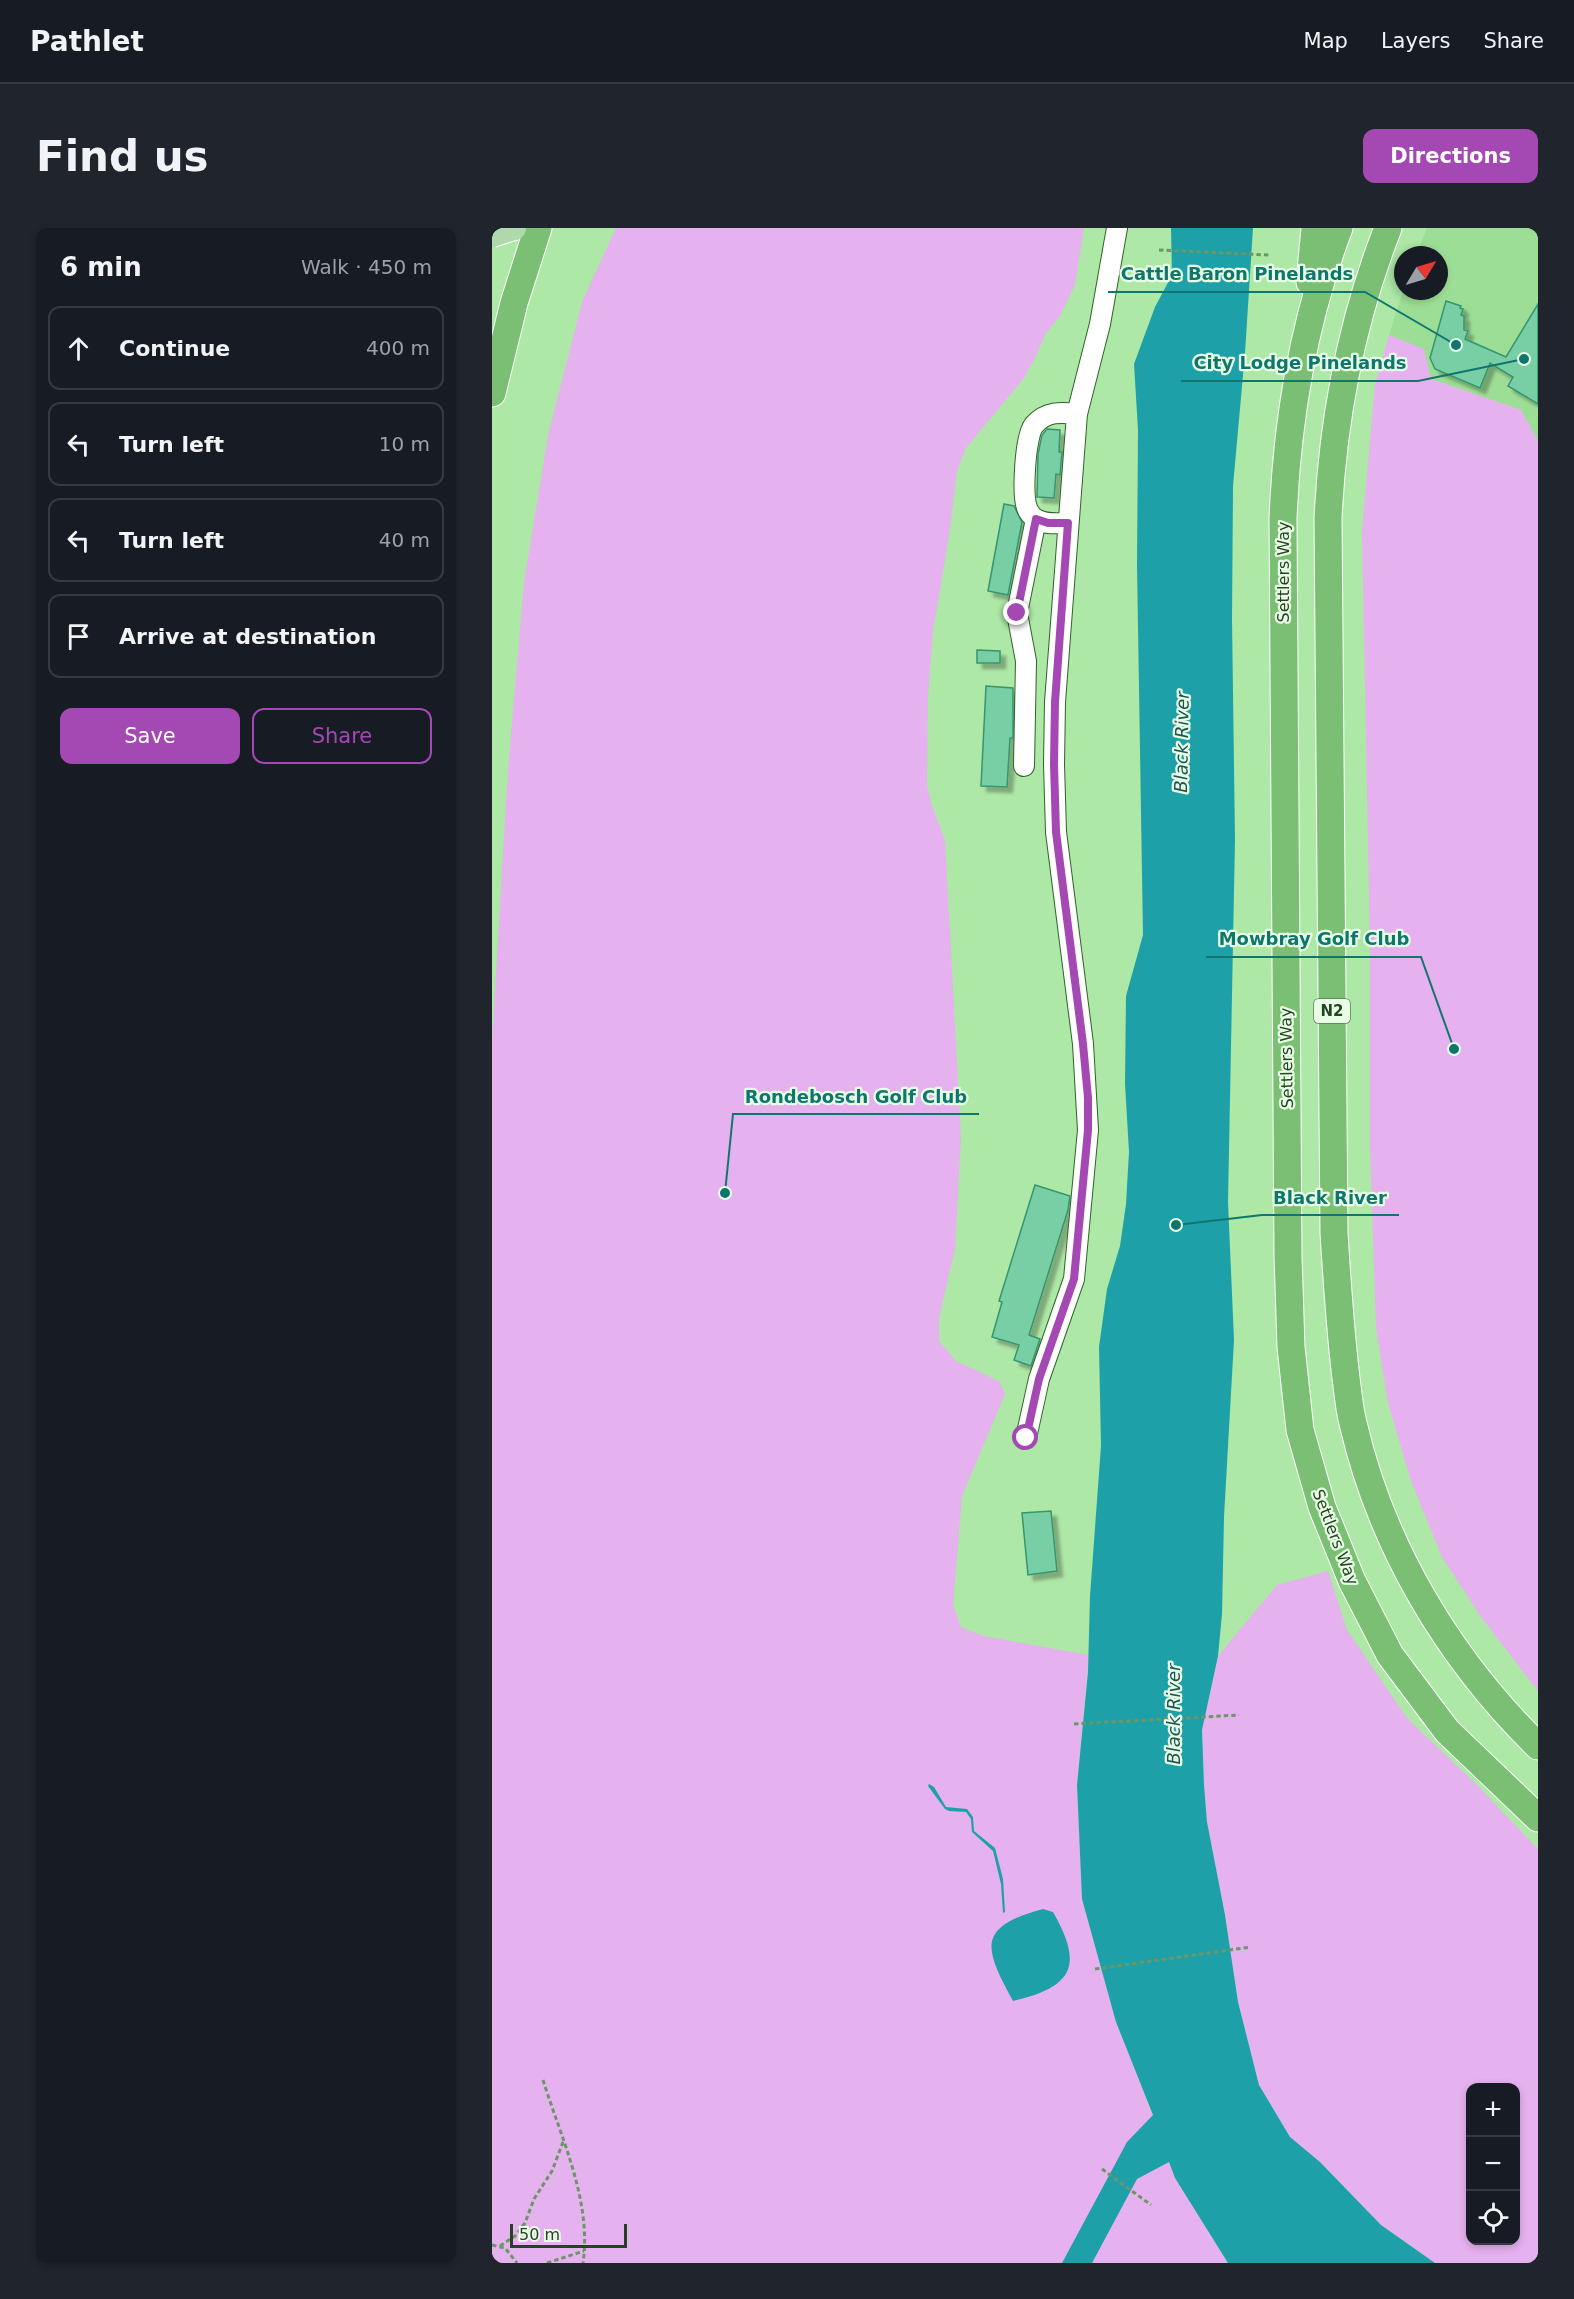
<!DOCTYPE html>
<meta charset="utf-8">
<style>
:root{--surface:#171b24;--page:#20242c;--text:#f1f3f6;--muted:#9ea1a6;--line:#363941;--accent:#a448b3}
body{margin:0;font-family:"DejaVu Sans",sans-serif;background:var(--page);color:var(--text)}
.controls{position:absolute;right:18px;bottom:18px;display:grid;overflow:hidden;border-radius:12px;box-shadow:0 3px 9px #0003}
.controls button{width:54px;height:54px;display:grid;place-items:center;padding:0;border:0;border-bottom:2px solid var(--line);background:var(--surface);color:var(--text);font:30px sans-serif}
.compass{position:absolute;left:902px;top:18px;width:54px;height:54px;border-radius:50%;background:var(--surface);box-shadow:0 3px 9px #0003;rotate:52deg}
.scale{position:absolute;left:18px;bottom:15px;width:117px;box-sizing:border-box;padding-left:6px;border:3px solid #284025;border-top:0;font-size:16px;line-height:21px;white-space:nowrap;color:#284025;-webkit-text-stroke:4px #e7fee4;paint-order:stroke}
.stop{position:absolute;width:18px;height:18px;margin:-14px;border:4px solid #a448b3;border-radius:50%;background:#fff}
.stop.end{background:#a448b3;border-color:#fff;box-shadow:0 2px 6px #0008}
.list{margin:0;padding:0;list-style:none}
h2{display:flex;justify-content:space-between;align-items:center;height:78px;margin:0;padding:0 24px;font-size:26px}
h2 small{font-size:20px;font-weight:400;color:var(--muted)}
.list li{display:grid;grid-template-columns:39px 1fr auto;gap:18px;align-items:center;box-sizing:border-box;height:84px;margin:0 12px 12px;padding:0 12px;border:2px solid var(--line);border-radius:12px}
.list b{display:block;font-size:22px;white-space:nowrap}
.list em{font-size:20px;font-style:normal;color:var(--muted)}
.actions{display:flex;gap:12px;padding:18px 24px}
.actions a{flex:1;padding:14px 0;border:2px solid var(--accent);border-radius:12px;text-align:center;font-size:21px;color:var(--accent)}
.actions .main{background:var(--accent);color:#fff}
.icon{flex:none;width:33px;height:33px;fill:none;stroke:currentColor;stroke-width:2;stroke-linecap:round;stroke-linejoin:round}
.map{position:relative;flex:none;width:1046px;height:2035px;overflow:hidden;border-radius:12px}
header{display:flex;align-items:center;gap:36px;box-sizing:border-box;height:84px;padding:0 30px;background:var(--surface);border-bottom:2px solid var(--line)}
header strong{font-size:28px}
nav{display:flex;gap:33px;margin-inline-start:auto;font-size:21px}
.intro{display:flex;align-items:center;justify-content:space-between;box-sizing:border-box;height:144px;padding:0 36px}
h1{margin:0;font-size:42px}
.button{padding:15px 27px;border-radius:12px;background:var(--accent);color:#fff;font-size:21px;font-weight:700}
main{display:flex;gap:36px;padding:0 36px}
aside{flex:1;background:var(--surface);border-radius:12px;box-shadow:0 3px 9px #0003}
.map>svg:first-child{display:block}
.built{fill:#9dde96}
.green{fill:#e6b1ef;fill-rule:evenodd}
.water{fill:#1ea0a8}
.building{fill:#78cea5;stroke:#37956d;stroke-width:1.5;filter:url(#shadow)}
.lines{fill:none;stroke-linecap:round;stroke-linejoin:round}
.minor-casing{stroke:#2e6429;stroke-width:22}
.highway-casing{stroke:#fff;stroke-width:29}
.path{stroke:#6c9667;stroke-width:3;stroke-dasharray:4.5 3;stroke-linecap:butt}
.minor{stroke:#fff;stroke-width:20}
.highway{stroke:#7abf73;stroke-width:27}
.major-bridge-casing{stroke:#fff;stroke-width:26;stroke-linecap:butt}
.major-bridge{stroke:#afd9ab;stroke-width:24}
.route{stroke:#a448b3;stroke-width:8}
.labels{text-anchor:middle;stroke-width:4.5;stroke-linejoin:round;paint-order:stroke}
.shield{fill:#e7fee4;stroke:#61795e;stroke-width:1.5}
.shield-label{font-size:15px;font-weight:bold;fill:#284025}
.street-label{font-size:16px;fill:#284025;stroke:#e7fee4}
.water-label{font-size:18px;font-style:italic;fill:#1e5155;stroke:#e7fee4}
.leader{fill:none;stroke:#0f766e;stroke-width:2}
.callout-dot{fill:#0f766e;stroke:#e7fee4;stroke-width:2}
.callout-label{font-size:18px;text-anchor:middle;font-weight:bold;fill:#0f766e;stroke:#e7fee4;stroke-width:4.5;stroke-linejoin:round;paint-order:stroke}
</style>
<header>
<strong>Pathlet</strong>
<nav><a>Map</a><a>Layers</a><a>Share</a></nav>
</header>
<div class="intro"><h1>Find us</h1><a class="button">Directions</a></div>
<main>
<aside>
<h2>6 min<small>Walk · 450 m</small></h2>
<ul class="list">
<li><svg class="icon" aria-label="ahead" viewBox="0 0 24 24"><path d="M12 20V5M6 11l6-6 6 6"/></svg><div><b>Continue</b></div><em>400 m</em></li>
<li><svg class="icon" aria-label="left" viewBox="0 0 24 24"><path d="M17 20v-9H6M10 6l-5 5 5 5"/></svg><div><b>Turn left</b></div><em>10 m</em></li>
<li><svg class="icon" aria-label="left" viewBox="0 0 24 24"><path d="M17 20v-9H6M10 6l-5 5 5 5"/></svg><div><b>Turn left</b></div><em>40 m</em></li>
<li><svg class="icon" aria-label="arrive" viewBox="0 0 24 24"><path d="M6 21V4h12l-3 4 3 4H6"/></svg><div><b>Arrive at destination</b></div></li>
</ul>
<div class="actions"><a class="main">Save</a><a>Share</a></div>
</aside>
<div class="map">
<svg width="1046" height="2035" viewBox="0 0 1046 2035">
<defs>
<filter id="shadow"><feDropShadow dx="5.5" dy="5.5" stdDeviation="1.5" flood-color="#0004"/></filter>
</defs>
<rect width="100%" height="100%" fill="#ade8a6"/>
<path class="built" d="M 935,0 L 1046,0 L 1046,213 L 1029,182 L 939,151 L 897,107 L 911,63 L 947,63 L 947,27 L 924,27 Z"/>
<path class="green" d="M 124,0 L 592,0 L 583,57 L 568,88 L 554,105 L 544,128 L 532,150 L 474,220 L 465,243 L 457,308 L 441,404 L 436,469 L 435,556 L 440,578 L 453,612 L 469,910 L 463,1021 L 447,1090 L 447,1113 L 464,1133 L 507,1153 L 513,1166 L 470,1268 L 461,1377 L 469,1399 L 491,1408 L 597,1427 L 585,1557 L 590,1671 L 624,1793 L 661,1888 L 683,1950 L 736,2035 L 0,2035 L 0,814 L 16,541 L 32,355 L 56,207 L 90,74 Z
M 897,107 L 932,121 L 939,151 L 1029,182 L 1046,213 L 1046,1463 L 989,1389 L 950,1329 L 919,1253 L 896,1175 L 884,1100 L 878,920 L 878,722 L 870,302 L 883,156 Z
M 836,1343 L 855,1402 L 915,1490 L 986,1558 L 1046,1621 L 1046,2035 L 943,2035 L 889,1997 L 828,1934 L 798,1909 L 767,1857 L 746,1774 L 733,1687 L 715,1594 L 712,1557 L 710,1502 L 726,1428 L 785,1357 ZM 978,1860 L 1023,1860 L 1023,2012 L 978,2012 Z"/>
<path class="water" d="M 679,0 L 761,0 L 753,125 L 741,258 L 740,392 L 743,611 L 736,974 L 742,1112 L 732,1289 L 730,1386 L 726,1428 L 710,1502 L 712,1557 L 715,1594 L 733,1687 L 746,1774 L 767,1857 L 798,1909 L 828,1934 L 889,1997 L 943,2035 L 736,2035 L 683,1950 L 677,1934 L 645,1951 L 600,2035 L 570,2035 L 635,1914 L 661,1887 L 624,1794 L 590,1671 L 585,1557 L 596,1444 L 598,1368 L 609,1218 L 607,1119 L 615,1061 L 628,1018 L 634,976 L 637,924 L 633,856 L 634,768 L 651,707 L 645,337 L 646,202 L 642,136 L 663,79 L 680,47 Z
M 437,1556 L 442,1559 L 454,1579 L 475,1581 L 481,1589 L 482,1603 L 503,1620 L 511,1651 L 513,1684 L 511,1685 L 509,1656 L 501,1623 L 480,1604 L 479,1591 L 474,1584 L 457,1583 L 453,1581 L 436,1558 Z
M 551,1681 L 561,1684 C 592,1738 581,1759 521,1773 C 492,1720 484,1699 551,1681 Z"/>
<path class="building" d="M 954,73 L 969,78 L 968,80 L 971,81 L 969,87 L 972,88 L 972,102 L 976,103 L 973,111 L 1014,129 L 1046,76 L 1046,176 L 1016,158 L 1021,149 L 998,135 L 988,160 L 943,141 L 938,130 Z
M 555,201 L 568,202 L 567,224 L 570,224 L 568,247 L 564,246 L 562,270 L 545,269 L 546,226 L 550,207 Z
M 512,276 L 522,278 L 530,294 L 516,367 L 496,363 Z
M 485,422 L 508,423 L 508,435 L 485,435 Z
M 494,458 L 521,460 L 521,510 L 518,510 L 515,559 L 489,558 Z
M 543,957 L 578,968 L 576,982 L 537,1107 L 548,1111 L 539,1138 L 522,1132 L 527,1117 L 500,1109 L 510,1074 L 507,1073 Z
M 559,1283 L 565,1343 L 536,1347 L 530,1285 Z"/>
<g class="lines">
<defs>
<path id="minor" d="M 576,295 C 566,295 553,297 544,291 C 540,289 536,283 535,280 C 530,266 533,208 542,197 C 554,183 569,184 585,186
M 532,538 L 534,433 L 525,385 L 544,291
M 534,1210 L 547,1151 L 582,1051 L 596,902 L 591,816 L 564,604 L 562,536 L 563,474 L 585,186 L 608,96 L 625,0"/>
<path id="highway" d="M 847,0 C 811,94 795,191 791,291 L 796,1028 L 799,1119 L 808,1202 L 830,1279 L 860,1353 L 898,1427 L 955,1503 L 1046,1590
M 896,0 C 859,94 841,189 836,290 L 842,1005 C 845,1053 848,1101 854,1150 C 856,1164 857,1180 861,1195 C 889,1317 956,1430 1046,1518
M 818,54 L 823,0
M 0,165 L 22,75 L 46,0"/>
</defs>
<use href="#minor" class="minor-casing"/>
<use href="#highway" class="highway-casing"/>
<path class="path" d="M 667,22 L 777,27
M 582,1496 L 747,1487
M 603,1741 L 759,1719
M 51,1852 C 69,1910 100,1973 91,2035
M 610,1941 L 659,1977
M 0,2017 L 13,2020 L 25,2035
M 8,2018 L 23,2008 L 33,1995 L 42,1971 L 60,1943 L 71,1914
M 55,2035 L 92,2023"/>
<use href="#minor" class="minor"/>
<use href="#highway" class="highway"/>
<defs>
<path id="major-bridge" d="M 0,7 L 22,0"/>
</defs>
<use href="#major-bridge" class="major-bridge-casing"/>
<use href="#major-bridge" class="major-bridge"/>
</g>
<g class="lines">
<path class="route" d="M 525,385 L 544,291 L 556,295 L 576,295 L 563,474 L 562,536 L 564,604 L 591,816 L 596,870 L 596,902 L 582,1051 L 547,1151 L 534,1210"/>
</g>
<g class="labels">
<rect class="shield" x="822" y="771" width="36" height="24" rx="4.5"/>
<g class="shield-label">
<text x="840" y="788">N2</text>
</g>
<g class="street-label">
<text transform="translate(791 344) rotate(-90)" y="6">Settlers Way</text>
<text transform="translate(794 830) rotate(-91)" y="6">Settlers Way</text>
<text transform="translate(844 1309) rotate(69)" y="6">Settlers Way</text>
</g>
<g class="water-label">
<text transform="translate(690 514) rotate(-89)" y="6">Black River</text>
<text transform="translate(682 1486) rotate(-90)" y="6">Black River</text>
</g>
</g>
<path class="leader" d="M964 117L873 64H616M1032 131L926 153H689M962 821L929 729H714M233 965L241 886H487M684 997L770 987H907"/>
<g class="callout-dot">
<circle cx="964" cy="117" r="6"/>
<circle cx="1032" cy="131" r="6"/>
<circle cx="962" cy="821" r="6"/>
<circle cx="233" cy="965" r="6"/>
<circle cx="684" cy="997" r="6"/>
</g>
<g class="callout-label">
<text x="745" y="52">Cattle Baron Pinelands</text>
<text x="808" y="141">City Lodge Pinelands</text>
<text x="822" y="717">Mowbray Golf Club</text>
<text x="364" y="875">Rondebosch Golf Club</text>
<text x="838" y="976">Black River</text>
</g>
</svg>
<div class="controls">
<button>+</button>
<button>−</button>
<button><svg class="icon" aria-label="locate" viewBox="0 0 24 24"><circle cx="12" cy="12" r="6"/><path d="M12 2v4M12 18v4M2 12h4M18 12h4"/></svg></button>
</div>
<svg class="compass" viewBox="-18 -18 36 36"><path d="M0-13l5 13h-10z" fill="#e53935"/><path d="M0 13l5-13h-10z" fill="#9ea1a6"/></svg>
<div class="scale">50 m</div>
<div class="stop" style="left:534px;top:1210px"></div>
<div class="stop end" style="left:525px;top:385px"></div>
</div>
</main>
